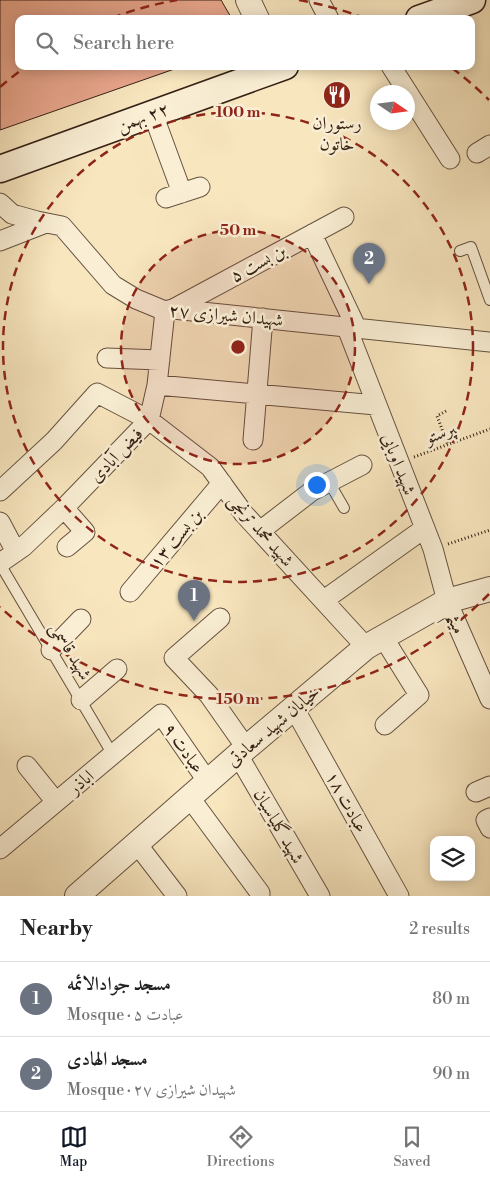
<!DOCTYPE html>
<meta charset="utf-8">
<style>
:root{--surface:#fff;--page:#f6f6f6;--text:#222;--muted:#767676;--line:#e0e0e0;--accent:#111827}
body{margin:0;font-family:"Libre Bodoni",Amiri,serif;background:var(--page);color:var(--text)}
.controls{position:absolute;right:15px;bottom:15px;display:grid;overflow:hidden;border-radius:10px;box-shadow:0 2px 12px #0003}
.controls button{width:45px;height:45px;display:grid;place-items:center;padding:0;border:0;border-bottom:1px solid var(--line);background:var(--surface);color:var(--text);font:25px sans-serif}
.compass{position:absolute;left:370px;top:85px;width:45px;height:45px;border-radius:50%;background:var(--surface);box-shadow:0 2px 12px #0003;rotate:103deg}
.you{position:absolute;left:316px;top:484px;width:18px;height:18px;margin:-12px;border:4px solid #fff;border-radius:50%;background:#1a73e8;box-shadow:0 0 0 8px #1a73e833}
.badge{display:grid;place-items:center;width:32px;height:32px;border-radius:50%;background:var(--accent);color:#fff;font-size:16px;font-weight:700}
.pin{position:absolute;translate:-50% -41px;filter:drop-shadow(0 1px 2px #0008)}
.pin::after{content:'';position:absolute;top:26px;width:18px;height:15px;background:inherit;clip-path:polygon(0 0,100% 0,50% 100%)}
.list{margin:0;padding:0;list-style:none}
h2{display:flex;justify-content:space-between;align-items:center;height:65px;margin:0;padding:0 20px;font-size:21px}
h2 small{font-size:16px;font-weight:400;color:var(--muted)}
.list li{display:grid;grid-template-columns:32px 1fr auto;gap:15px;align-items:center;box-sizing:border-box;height:75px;padding:0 20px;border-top:1px solid var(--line)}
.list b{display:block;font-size:19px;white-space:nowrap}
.list p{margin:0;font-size:16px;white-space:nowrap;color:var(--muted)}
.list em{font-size:16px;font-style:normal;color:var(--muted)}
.icon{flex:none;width:28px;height:28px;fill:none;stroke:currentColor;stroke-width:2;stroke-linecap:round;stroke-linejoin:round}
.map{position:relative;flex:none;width:490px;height:896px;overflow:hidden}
.search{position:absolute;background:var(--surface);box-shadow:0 2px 12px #0003;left:15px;right:15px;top:15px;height:55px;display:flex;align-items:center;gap:12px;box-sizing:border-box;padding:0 18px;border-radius:10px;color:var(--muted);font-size:19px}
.sheet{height:215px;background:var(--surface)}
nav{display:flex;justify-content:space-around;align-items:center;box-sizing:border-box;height:70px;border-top:1px solid var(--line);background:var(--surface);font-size:14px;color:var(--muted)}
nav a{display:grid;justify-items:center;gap:2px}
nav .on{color:var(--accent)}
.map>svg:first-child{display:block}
.building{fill:#e9a78e;stroke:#362116}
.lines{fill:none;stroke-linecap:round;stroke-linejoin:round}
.service-casing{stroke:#665240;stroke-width:12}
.minor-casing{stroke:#665240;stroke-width:21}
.tertiary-casing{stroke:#665240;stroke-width:26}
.secondary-casing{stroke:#362116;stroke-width:29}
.path{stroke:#362116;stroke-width:3;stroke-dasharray:1 2.5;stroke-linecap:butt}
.service{stroke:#faefd5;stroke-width:10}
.minor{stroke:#faefd5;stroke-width:19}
.tertiary{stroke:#faefd5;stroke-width:24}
.secondary{stroke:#faefd5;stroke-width:26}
.ring{fill:none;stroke:#8f2418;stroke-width:2.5;stroke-dasharray:9 6}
.labels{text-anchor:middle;stroke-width:5;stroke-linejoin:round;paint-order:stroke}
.street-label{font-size:18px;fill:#362116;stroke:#faefd5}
.poi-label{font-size:18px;fill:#362116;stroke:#faefd5}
.centre{fill:#8f2418;stroke:#faefd5;stroke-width:2.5}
.ring-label{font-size:15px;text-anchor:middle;font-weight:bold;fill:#8f2418;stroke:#faefd5;stroke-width:5;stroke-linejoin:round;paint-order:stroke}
</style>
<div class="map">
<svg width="490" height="896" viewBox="0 0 490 896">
<rect width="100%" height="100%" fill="#f8e6bf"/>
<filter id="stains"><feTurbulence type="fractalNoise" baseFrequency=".004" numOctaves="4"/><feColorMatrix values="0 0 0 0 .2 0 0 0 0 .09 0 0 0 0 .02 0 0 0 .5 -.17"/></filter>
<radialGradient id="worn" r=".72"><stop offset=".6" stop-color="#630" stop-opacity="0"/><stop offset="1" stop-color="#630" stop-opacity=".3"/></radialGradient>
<path class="building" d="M 0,0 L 221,0 L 232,19 L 19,19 L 19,66 L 183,66 L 0,130 Z"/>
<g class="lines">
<defs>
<path id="service" d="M 460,251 L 471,247 L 490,300
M 329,482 L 344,508
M 0,564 L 113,755"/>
<path id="minor" d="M 319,0 L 329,19
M 391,66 L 450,159
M 153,114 L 182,193
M 477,153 L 490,145
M 166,198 L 200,187
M 0,203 L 12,214 L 37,221 L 62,226 L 113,285 L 136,299 L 165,311 L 173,309 L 490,342
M 312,234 L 357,329
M 0,241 L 46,223
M 173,309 L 344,217
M 347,328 L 433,549 L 447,601 L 490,699
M 107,358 L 160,360
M 157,385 L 376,405
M 253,440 L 263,318
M 0,491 L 54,441 L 97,393 L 149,420 L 210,467 L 244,514 L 366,647
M 64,508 L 85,532 L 67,547
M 0,522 L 16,552
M 260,531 L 312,491 L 362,465
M 0,563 L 23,547 L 64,508 L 149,420 L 157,385 L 165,311
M 130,592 L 222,483
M 324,600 L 425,528
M 220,618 L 174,658 L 209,695 L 247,749
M 383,637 L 419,695 L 385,725
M 51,650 L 81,619
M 81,700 L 117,669
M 294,708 L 399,896
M 238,755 L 320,896
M 27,766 L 56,802
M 476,792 L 490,786
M 190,798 L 260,893 L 260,896
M 490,818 L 486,820 L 490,828
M 137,844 L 177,896
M 0,849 L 161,714 L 208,782"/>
<path id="tertiary" d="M 248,0 L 257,19
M 77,896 L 238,755 L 366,647 L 447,601 L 490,589"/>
<path id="secondary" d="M 419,19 L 472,0
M 0,169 L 285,66"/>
</defs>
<use href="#service" class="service-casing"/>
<use href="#minor" class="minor-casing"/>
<use href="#tertiary" class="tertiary-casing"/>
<use href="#secondary" class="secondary-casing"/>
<path class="path" d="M 446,411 L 437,416 L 448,445
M 414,457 L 490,429
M 448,544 L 490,530"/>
<use href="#service" class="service"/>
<use href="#minor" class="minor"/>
<use href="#tertiary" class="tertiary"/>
<use href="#secondary" class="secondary"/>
</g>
<circle cx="238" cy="347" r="117" fill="#8f2418" fill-opacity=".12"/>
<g class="ring">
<circle cx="238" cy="347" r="117"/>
<circle cx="238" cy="347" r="235"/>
<path d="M489 594A352 352 0 0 1 0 607M0 87A352 352 0 0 1 24 68M112 18A352 352 0 0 1 177 0M299 0A352 352 0 0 1 364 18M452 68A352 352 0 0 1 489 100"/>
</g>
<defs>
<symbol id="restaurant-disc" viewBox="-11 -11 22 22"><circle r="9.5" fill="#8f2418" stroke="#faefd5"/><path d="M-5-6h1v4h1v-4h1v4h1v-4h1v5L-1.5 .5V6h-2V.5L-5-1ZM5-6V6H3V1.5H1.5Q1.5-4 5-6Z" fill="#fff"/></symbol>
</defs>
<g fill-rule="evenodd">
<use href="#restaurant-disc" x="321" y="79" width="32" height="32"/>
</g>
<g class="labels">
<g class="street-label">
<text transform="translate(143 117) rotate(-20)" y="6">٢٢ بهمن</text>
<text transform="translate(258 263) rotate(-28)" y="6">بن بست ۵</text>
<text transform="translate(226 315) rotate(5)" y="6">شهیدان شیرازی ۲۷</text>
<text transform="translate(440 433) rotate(-21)" y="6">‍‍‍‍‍پرستو</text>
<text transform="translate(116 455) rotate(-46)" y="6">فیض آبادی</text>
<text transform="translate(399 464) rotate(69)" y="6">شهید اوبایی</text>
<text transform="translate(261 530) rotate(49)" y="6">شهید محمد ترنجی</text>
<text transform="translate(176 538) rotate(-50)" y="6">بن بست ۱۳</text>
<text transform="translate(456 623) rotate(66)" y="6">میثم</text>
<text transform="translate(71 651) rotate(59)" y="6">شهید قاسمی</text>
<text transform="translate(273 726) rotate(-40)" y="6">خیابان شهید سعادتی</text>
<text transform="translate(184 748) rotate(55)" y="6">عبادت ۹</text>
<text transform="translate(81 782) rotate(-40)" y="6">اباذر</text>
<text transform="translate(347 802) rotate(61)" y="6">عبادت ۱۸</text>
<text transform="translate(279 826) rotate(60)" y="6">شهید گلیاسیان</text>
</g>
<g class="poi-label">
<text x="337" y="129">رستوران<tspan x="337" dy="21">خاتون</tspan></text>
</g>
</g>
<circle cx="238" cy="347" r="8" class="centre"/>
<g class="ring-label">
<text x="238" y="117">100 m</text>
<text x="238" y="235">50 m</text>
<text x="238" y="704">150 m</text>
</g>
<rect width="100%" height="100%" filter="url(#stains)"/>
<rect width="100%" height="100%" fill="url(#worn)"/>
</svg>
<div class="controls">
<button><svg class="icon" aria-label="layers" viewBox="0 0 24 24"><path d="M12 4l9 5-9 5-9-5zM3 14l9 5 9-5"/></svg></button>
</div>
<svg class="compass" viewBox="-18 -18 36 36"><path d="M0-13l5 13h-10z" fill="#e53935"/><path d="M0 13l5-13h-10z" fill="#767676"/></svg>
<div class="you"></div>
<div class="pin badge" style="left:194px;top:621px;background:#6b7280">1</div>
<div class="pin badge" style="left:369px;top:284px;background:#6b7280">2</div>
<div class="search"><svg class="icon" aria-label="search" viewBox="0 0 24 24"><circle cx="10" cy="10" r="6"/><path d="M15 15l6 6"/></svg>Search here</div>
</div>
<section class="sheet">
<h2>Nearby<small>2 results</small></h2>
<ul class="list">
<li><span class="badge" style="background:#6b7280">1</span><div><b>مسجد جوادالائمه</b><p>Mosque · عبادت ۵</p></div><em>80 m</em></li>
<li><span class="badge" style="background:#6b7280">2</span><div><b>مسجد الهادی</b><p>Mosque · شهیدان شیرازی ۲۷</p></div><em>90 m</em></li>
</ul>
</section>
<nav>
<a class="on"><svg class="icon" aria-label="map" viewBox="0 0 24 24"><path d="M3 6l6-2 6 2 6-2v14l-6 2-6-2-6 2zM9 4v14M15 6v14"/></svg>Map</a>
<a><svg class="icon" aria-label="directions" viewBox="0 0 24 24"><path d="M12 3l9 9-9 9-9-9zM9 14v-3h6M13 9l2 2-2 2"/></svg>Directions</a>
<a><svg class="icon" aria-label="saved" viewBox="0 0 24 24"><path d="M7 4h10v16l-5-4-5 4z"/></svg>Saved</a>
</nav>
